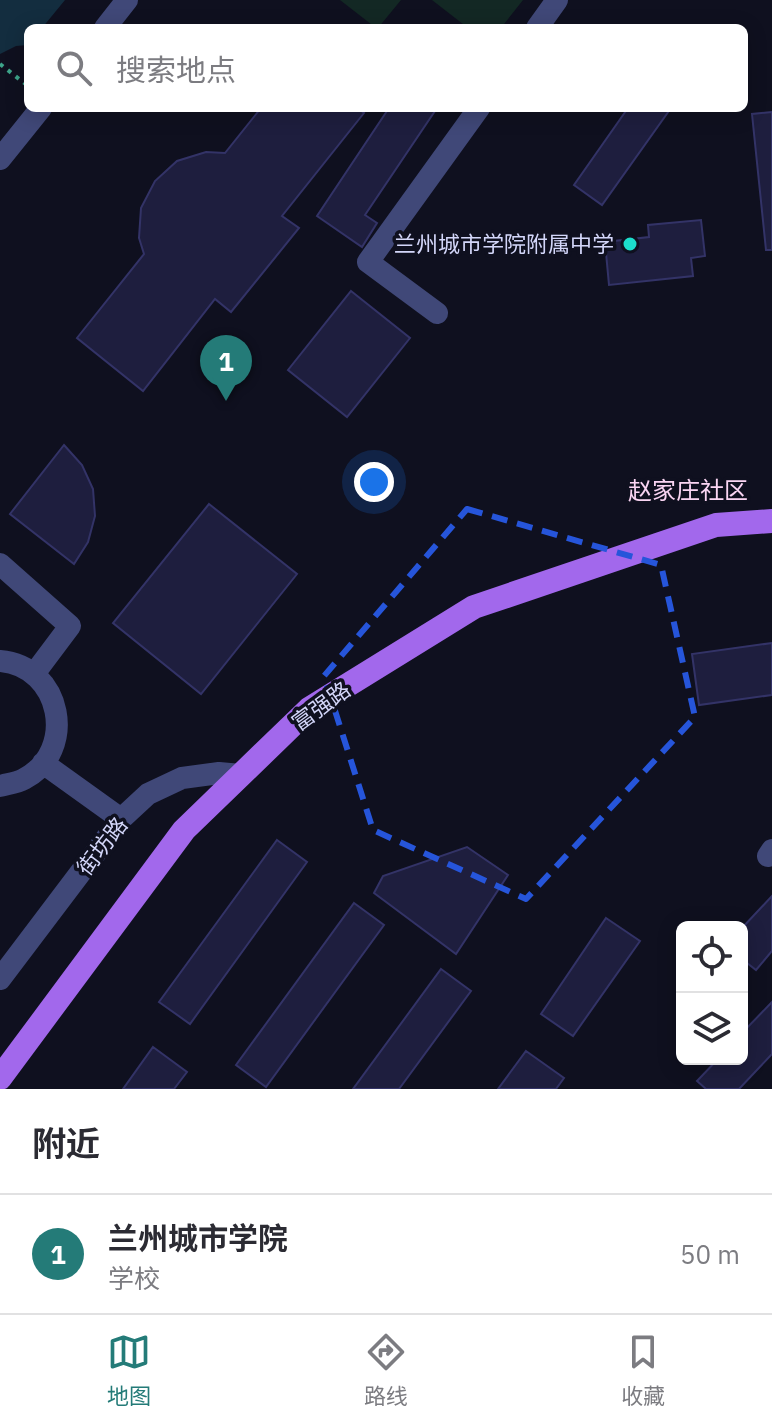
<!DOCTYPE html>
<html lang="zh">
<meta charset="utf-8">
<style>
:root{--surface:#fff;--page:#f2f2f3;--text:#2b2b33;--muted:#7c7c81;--line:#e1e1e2;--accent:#247b78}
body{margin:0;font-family:"IBM Plex Sans","Noto Sans SC",sans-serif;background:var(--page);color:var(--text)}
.controls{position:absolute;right:24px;bottom:24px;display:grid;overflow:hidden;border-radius:12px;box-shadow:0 4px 20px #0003}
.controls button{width:72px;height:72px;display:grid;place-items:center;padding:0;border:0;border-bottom:2px solid var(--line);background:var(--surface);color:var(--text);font:40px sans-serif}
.you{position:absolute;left:374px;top:482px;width:28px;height:28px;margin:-20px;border:6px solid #fff;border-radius:50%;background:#1a73e8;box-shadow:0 0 0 12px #1a73e833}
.badge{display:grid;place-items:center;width:52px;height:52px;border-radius:50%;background:var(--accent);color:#fff;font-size:26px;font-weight:700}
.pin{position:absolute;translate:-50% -66px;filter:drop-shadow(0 2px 4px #0008)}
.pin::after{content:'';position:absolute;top:42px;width:28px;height:24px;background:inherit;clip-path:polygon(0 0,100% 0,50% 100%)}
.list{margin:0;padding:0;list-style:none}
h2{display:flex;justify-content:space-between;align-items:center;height:104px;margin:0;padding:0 32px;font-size:34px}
h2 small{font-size:26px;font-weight:400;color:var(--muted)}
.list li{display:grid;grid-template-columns:52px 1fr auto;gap:24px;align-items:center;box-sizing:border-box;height:120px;padding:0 32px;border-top:2px solid var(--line)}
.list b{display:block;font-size:30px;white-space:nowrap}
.list p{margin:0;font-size:26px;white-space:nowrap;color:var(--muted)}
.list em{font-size:26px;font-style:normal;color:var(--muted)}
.icon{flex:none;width:44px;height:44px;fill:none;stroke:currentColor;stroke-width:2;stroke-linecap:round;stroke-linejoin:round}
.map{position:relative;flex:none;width:772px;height:1089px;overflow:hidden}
.search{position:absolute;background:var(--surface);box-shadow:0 4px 20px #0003;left:24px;right:24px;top:24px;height:88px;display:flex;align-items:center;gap:20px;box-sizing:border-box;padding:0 28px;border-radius:12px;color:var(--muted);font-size:30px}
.sheet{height:224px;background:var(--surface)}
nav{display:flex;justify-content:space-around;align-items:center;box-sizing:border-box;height:112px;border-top:2px solid var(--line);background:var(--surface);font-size:22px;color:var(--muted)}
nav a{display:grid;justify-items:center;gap:4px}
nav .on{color:var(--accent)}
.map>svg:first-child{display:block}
.green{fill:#132824}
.water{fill:#132d3f}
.building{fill:#1e1e3e;stroke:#333367;stroke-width:2}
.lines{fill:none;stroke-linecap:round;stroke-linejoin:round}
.path{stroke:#3da48a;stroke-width:4;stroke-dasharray:4 6;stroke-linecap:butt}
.minor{stroke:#404878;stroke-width:22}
.major{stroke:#a268ec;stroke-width:24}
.marked{fill:none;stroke:#2655da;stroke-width:6;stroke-dasharray:16 10;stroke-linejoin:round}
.poi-dot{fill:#1cddcc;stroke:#0f101f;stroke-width:3}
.labels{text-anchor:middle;stroke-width:7;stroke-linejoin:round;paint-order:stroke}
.poi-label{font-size:22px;fill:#d3d6f9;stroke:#0f101f;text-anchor:end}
.street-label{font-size:22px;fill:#d3d6f9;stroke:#0f101f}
.neighbourhood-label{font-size:24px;fill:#fad5f3;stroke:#0f101f}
</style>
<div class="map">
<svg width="772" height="1089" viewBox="0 0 772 1089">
<rect width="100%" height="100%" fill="#0f101f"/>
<path class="green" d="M 340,0 L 401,0 L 378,28 L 376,28 Z
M 432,0 L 523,0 L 501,28 L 468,28 Z"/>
<path class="water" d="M 0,0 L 65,0 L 42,28 L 28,28 L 28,45 L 16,46 L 0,54 Z"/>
<path class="building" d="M 261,108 L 358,108 L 364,113 L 282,216 L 299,228 L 231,312 L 215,299 L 143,391 L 77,338 L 144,254 L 139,238 L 141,208 L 155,181 L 177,161 L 206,152 L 225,153 Z
M 389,108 L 437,108 L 365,215 L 377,223 L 362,247 L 317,216 Z
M 628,108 L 671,108 L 602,205 L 574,185 Z
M 772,112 L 772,250 L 766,250 L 752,114 Z
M 701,220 L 705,256 L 691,258 L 693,276 L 609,285 L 605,242 L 649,237 L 648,225 Z
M 351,291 L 410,338 L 347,417 L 288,370 Z
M 64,445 L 82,465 L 93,489 L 95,516 L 88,542 L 74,564 L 10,514 Z
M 209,504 L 297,574 L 201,694 L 113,623 Z
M 772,643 L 772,695 L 699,705 L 692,654 Z
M 277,840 L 307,862 L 190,1024 L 159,1002 Z
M 467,847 L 508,875 L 456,954 L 374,893 L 383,876 Z
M 772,896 L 772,951 L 756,970 L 742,959 L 742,928 Z
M 354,903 L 384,925 L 266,1087 L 236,1065 Z
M 606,918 L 640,941 L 573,1036 L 541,1014 Z
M 441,969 L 471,991 L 399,1089 L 353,1089 Z
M 772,1002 L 772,1054 L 739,1089 L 706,1089 L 697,1081 L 718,1059 L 742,1059 L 742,1033 Z
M 153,1047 L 187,1072 L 174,1089 L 123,1089 Z
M 526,1051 L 564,1078 L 556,1089 L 498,1089 Z"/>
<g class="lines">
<path class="path" d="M 0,64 L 28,86"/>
<path class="minor" d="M 105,28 L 127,0
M 537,28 L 557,0
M 0,159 L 41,108
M 437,313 L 368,262 L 479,108
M 0,564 L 70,626 L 34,674
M 0,661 C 62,666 78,751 24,779 C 17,783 7,784 0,786
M 43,763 L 121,819
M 768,856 L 772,850
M 0,979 L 121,819 L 148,794 L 182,778 L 219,773 L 241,775"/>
<path class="major" d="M 0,1078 L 184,830 L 309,709 L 474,607 L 716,525 L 772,521"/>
</g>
<path class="marked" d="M 467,509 L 661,565 L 695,717 L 526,899 L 373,830 L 324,676 Z"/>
<circle class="poi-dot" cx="630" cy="244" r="8"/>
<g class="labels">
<g class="poi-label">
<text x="614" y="252">兰州城市学院附属中学</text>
</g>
<g class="street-label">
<text transform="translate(321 706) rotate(-36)" y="8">富强路</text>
<text transform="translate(102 846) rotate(-52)" y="8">街坊路</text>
</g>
<g class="neighbourhood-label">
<text x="688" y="499">赵家庄社区</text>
</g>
</g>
</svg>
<div class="controls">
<button><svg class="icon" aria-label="locate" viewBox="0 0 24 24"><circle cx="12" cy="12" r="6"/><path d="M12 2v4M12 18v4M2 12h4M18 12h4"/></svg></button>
<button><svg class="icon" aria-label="layers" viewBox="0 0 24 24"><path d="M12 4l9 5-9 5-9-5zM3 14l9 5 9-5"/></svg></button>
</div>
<div class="you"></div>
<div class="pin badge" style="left:226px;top:401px">1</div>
<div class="search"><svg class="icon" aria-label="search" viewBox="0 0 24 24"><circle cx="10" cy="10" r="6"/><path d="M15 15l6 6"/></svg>搜索地点</div>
</div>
<section class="sheet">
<h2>附近<small></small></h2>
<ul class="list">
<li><span class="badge">1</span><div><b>兰州城市学院</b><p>学校</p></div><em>50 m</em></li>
</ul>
</section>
<nav>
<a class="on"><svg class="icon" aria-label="map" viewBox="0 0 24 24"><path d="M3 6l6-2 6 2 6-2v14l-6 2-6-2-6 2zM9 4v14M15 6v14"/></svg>地图</a>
<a><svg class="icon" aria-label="directions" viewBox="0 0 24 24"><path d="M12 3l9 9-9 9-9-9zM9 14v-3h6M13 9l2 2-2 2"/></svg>路线</a>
<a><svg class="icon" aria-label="saved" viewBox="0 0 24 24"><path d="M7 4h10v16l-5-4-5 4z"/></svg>收藏</a>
</nav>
